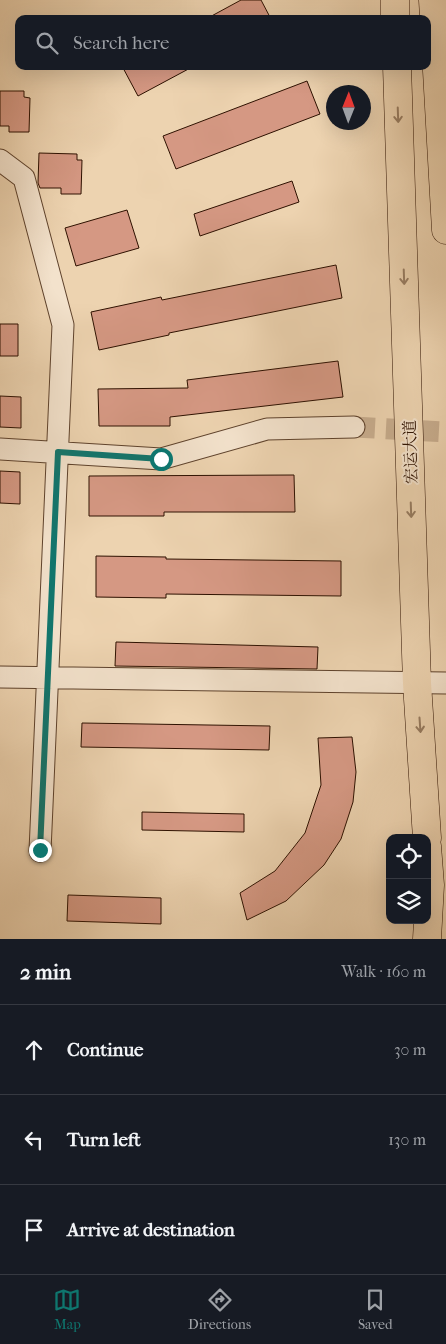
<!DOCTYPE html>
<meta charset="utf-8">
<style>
:root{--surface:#171b24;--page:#242831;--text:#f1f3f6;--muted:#9ea1a6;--line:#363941;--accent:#0f766e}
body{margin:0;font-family:"IM FELL French Canon","Noto Serif SC",serif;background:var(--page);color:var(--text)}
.controls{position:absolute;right:15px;bottom:15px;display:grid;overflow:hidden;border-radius:10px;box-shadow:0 5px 20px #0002}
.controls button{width:45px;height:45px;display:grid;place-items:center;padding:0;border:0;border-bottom:1px solid var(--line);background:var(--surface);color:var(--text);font:25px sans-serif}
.compass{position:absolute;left:326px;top:85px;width:45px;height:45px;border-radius:50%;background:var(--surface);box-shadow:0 5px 20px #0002;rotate:1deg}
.stop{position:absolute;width:15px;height:15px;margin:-11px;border:4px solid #0f766e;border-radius:50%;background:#fff}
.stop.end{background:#0f766e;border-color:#fff;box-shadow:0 1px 5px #0008}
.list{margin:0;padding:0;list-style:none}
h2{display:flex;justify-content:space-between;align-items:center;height:65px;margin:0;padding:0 20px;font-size:21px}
h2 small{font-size:16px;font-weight:400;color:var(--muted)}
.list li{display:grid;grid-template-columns:32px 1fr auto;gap:15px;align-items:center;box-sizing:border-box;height:90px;padding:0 20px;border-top:1px solid var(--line)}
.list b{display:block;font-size:19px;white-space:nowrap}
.list em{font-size:16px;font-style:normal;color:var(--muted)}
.icon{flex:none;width:28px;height:28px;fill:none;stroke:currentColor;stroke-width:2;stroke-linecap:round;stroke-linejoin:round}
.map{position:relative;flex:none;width:446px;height:939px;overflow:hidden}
.search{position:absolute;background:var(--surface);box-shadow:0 5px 20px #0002;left:15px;right:15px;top:15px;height:55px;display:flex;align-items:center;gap:12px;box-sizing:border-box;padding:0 18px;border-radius:10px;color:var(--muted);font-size:19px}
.sheet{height:335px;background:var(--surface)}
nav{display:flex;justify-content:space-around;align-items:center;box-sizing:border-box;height:70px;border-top:1px solid var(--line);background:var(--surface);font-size:14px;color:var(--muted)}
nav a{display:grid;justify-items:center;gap:2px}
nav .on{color:var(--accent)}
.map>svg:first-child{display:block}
.building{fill:#d59883;stroke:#2e1100}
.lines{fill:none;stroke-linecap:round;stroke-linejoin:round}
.minor-tunnel{stroke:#c7ac8d;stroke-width:21;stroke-dasharray:21 11;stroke-linecap:butt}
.minor-casing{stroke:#5e422c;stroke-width:23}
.major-casing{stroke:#2e1100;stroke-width:29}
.minor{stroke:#f3e2cc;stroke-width:21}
.major{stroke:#edd3b0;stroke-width:28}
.oneway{stroke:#977c61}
.route{stroke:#0f766e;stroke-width:6}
.labels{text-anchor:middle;stroke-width:4;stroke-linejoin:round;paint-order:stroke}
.street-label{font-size:16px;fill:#2e1100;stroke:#f3e2cc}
</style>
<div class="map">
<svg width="446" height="939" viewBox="0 0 446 939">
<rect width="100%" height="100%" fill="#edd3b0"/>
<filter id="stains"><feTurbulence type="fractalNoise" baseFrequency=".004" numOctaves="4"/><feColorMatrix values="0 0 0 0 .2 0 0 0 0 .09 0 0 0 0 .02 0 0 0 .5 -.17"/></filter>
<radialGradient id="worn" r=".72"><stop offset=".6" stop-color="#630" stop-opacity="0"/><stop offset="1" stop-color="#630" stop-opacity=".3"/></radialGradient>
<path class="building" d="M 241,0 L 261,0 L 271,19 L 206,19 Z
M 122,66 L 194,66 L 138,96 Z
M 307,81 L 320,114 L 176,169 L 163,136 Z
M 0,91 L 24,91 L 24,97 L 30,98 L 29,132 L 9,132 L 9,126 L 0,126 Z
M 39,153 L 77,154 L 77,160 L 82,160 L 81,194 L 61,194 L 61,188 L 40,188 L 38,183 Z
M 292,181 L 299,202 L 200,236 L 194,214 Z
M 127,210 L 139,248 L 76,266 L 65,228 Z
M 336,265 L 342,298 L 169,333 L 169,335 L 99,350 L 91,312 L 161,297 L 162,300 Z
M 0,324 L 18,324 L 18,356 L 0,356 Z
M 338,361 L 343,397 L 170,417 L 170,426 L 99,426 L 98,389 L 188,388 L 187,380 Z
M 0,396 L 21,397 L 21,428 L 0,427 Z
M 0,471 L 20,472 L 20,504 L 0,503 Z
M 294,475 L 295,512 L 164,512 L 164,516 L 89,516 L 89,476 Z
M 96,556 L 166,557 L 166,559 L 341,561 L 341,596 L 166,594 L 166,598 L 96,597 Z
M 116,642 L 318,647 L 317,669 L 115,666 Z
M 82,723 L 270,726 L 269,750 L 81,747 Z
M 352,737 L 356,772 L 353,802 L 341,839 L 324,865 L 286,901 L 247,920 L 240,893 L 275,871 L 305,833 L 321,785 L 318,738 Z
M 142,812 L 244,814 L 244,832 L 142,830 Z
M 68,895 L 161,898 L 161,924 L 67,921 Z"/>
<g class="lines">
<path class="minor-tunnel" d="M 354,427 L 446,432"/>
<defs>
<path id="minor" d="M 0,160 L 24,178 L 63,325 L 40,851
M 0,449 L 161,459 L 267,429 L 354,427
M 0,677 L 446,683"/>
<path id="major" d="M 395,0 L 395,19
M 433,0 L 446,230
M 397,66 L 417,683 L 427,838
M 427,846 L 430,885 L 427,939"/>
</defs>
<use href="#minor" class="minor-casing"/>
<use href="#major" class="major-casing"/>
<use href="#minor" class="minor"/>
<use href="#major" class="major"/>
</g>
<defs><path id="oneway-shaft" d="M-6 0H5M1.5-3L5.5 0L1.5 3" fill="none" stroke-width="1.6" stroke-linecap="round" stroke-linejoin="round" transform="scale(1.25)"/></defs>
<g class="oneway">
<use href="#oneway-shaft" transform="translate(398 115) rotate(88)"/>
<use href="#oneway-shaft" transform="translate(404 277) rotate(88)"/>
<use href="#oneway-shaft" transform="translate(411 510) rotate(88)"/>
<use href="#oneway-shaft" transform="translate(420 725) rotate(86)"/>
</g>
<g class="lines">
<path class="route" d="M 40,850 L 58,452 L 161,459"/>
</g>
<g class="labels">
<g class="street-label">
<text transform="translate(410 452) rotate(-92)" y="6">宏运大道</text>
</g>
</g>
<rect width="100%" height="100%" filter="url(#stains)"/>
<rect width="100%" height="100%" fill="url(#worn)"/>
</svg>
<div class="controls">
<button><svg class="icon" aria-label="locate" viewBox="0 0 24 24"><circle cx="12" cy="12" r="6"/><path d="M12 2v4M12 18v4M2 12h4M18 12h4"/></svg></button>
<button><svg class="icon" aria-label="layers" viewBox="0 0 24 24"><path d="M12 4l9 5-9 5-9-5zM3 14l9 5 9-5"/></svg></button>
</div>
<svg class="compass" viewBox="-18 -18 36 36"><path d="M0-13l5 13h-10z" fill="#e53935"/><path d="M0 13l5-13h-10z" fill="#9ea1a6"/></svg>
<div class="stop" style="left:161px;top:459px"></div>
<div class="stop end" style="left:40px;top:850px"></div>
<div class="search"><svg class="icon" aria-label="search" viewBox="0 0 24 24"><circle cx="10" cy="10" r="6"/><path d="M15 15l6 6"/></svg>Search here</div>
</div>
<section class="sheet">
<h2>2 min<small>Walk · 160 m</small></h2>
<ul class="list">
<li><svg class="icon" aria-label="ahead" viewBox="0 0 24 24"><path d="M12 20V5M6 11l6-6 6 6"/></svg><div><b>Continue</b></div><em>30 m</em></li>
<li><svg class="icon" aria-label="left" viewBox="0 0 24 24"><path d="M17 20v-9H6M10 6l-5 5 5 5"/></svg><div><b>Turn left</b></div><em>130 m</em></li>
<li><svg class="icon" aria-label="arrive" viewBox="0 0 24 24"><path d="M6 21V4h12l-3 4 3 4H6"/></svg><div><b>Arrive at destination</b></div></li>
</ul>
</section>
<nav>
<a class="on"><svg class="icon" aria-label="map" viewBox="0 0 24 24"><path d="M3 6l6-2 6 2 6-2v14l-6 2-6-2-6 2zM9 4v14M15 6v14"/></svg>Map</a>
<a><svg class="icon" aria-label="directions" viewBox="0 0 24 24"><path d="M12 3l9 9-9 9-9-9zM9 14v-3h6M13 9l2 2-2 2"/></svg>Directions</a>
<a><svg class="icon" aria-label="saved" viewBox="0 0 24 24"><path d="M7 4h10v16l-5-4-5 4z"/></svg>Saved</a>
</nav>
